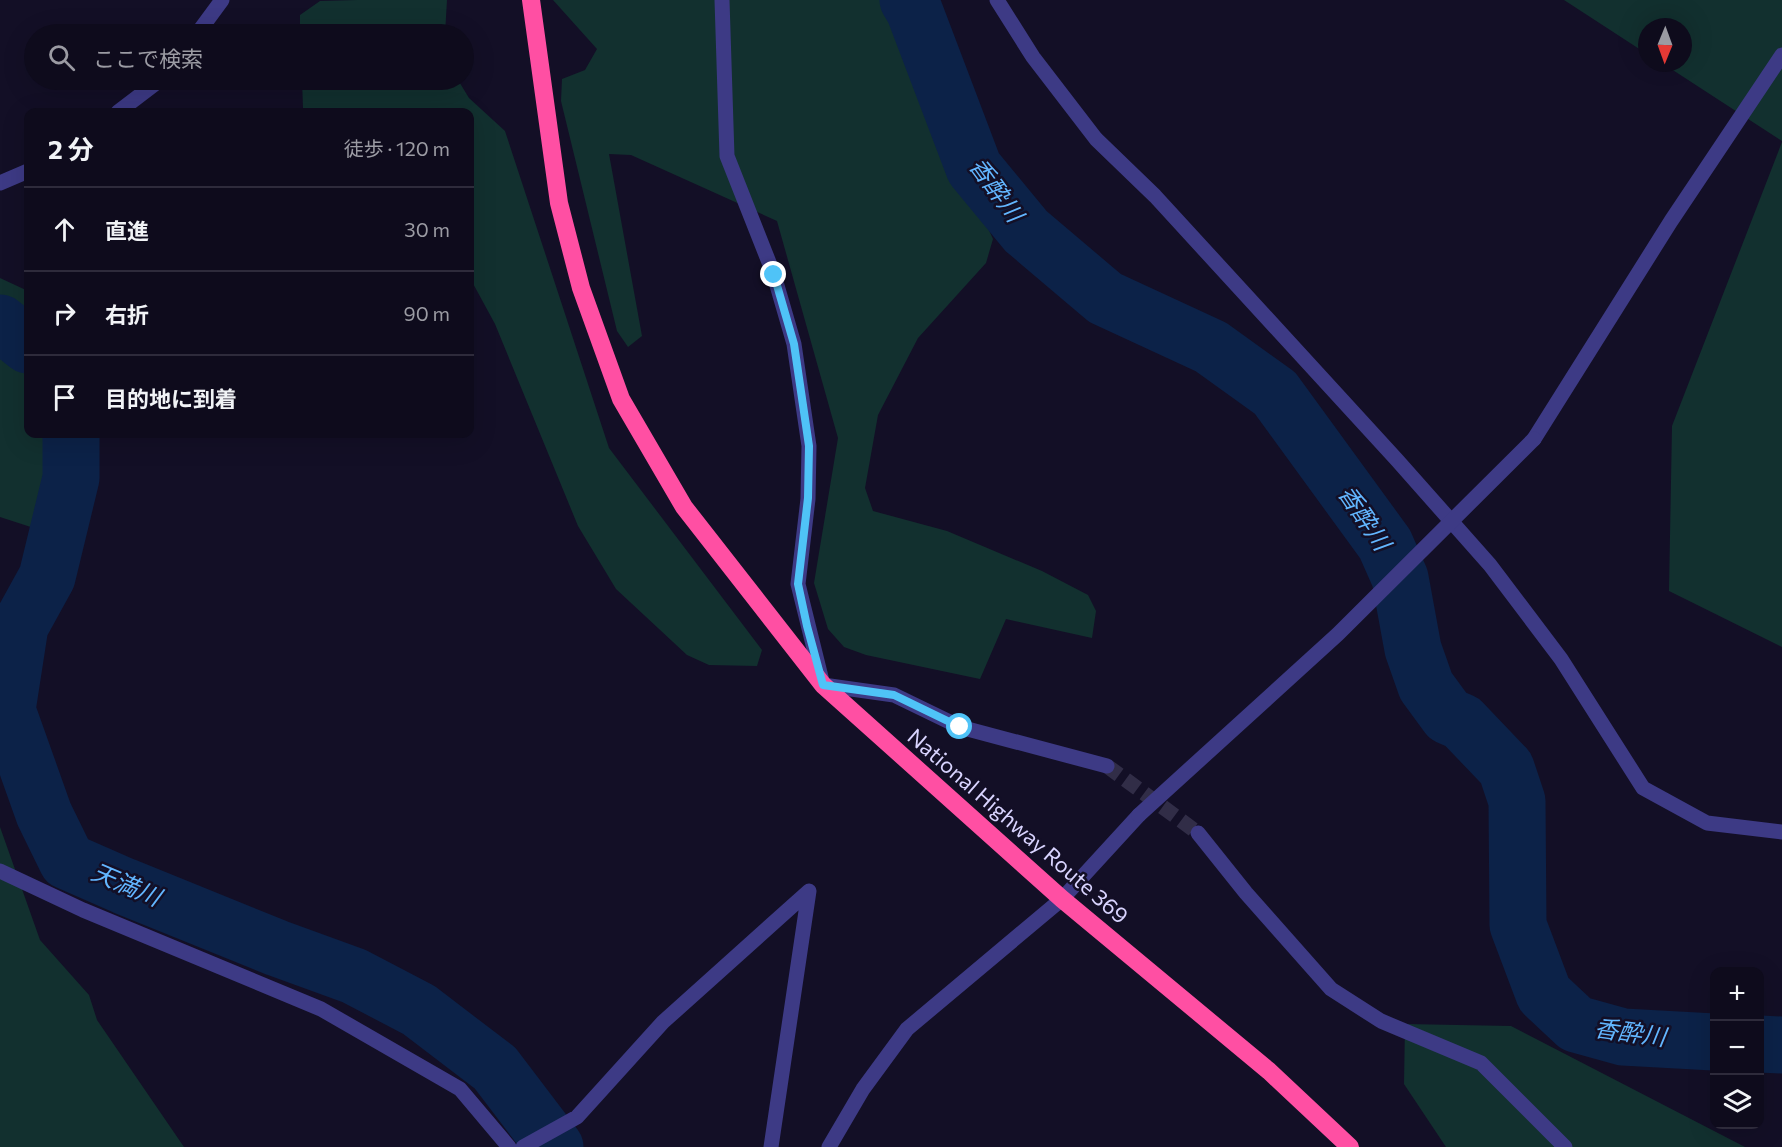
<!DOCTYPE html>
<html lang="ja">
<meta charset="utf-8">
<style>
:root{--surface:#0e0b1c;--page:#1c1929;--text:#f1f3f6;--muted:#9b9ba3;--line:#2e2b3b}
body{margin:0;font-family:Commissioner,"Noto Sans JP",sans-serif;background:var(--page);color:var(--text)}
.controls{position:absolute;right:18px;bottom:18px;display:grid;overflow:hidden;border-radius:12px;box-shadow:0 6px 24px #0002}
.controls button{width:54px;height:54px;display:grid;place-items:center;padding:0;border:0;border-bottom:2px solid var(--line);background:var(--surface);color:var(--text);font:30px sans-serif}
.compass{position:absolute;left:1638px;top:18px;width:54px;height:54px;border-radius:50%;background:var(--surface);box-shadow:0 6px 24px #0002;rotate:181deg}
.stop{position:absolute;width:18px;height:18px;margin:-14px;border:4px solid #4fc3f7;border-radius:50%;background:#fff}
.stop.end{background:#4fc3f7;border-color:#fff;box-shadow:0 2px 6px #0008}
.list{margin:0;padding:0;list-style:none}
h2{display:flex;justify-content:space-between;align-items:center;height:78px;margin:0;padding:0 24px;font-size:26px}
h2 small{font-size:20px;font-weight:400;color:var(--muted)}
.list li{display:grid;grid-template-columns:39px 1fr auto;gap:18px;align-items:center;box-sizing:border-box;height:84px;padding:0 24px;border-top:2px solid var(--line)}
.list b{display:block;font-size:22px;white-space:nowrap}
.list em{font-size:20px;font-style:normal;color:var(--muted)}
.icon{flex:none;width:33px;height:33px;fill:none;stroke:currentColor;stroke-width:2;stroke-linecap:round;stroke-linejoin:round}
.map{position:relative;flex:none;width:1782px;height:1147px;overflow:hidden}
.search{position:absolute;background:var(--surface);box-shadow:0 6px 24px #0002;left:24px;top:24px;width:450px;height:66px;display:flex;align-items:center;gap:15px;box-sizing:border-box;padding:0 21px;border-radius:33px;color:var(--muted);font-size:22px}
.panel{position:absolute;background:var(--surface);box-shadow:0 6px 24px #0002;left:24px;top:108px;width:450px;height:330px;border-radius:12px}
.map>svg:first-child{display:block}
.green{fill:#12302f}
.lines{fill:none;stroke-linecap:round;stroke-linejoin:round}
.river{stroke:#0c2248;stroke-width:57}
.minor-tunnel{stroke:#312d47;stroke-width:15;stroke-dasharray:15 8;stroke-linecap:butt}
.minor{stroke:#3d3a85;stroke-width:15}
.highway{stroke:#ff4fa3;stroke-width:18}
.minor-bridge{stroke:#3d3a85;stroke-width:15}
.route{stroke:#4fc3f7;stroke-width:8}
.labels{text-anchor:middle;stroke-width:5;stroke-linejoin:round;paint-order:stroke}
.street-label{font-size:22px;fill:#d9d4ff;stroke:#130f26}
.water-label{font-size:24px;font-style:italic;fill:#62b6ff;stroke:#130f26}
</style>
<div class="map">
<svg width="1782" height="1147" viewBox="0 0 1782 1147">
<rect width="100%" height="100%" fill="#130f26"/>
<path class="green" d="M 357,0 L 447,0 L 445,34 L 300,34 L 300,15 L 320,1 Z
M 553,0 L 883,0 L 993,239 L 986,263 L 918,338 L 878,415 L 865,488 L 873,511 L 947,531 L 1042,571 L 1088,595 L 1096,611 L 1092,638 L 1006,619 L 980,679 L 866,655 L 844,647 L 828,629 L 814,583 L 838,438 L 777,221 L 631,155 L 609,154 L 642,336 L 628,347 L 617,331 L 561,101 L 562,79 L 585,70 L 597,49 Z
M 1564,0 L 1782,0 L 1782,141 L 1662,63 L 1683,63 L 1683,27 L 1647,27 L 1647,54 Z
M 302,80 L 458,80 L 469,98 L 505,131 L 609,448 L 762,650 L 757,666 L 709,665 L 687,655 L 616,589 L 578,526 L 495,324 L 470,278 L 470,112 L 399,112 L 398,110 L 303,108 Z
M 1782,142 L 1782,647 L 1669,591 L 1672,426 Z
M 0,278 L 28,291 L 28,434 L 62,434 L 40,530 L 0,517 Z
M 0,827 L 40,940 L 89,995 L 97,1020 L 184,1147 L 0,1147 Z
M 1405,1024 L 1511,1026 L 1745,1147 L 1446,1147 L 1404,1084 Z"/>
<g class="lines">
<path class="river" d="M 908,0 L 914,10 L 974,168 L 1026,231 L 1105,298 L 1211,347 L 1275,393 L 1385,544 L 1400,578 L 1413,649 L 1426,686 L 1448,716 L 1462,722 L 1506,768 L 1517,801 L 1518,925 L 1544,994 L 1576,1024 L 1623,1037 L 1714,1042
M 0,323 L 28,345
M 71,434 L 71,478 L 47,577 L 20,626 L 7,710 L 44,814 L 67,861 L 124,886 L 277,948 L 354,976 L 419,1010 L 495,1068 L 555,1147
M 1760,1044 L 1782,1045"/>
<path class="minor-tunnel" d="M 1107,766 L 1198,833"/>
<path class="minor" d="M 722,0 L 727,156 L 774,275 L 794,344 L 809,446 L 808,499 L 798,584 L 823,685 L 894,695 L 960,727 L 1107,766
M 997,0 L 1033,57 L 1096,139 L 1155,196 L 1397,460 L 1490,565 L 1561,659 L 1643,788 L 1707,823 L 1782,832
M 197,34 L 222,0
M 118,112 L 160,80
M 0,183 L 28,171
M 1534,439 L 1671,221 L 1782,55
M 1198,833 L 1246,893 L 1331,989 L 1381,1021 L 1481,1063 L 1565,1147
M 0,871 L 83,910 L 321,1009 L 460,1089 L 509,1147
M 523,1147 L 577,1117 L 663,1022 L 809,891 L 771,1147
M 829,1147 L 863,1089 L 907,1029 L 1062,899 L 1139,815"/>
<path class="highway" d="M 531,0 L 559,203 L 581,288 L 621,399 L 684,507 L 823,685 L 1062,899 L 1269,1071 L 1350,1147"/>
<path class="minor-bridge" d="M 1139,815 L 1338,634 L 1534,439"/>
</g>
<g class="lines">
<path class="route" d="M 774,275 L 794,344 L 809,446 L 808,498 L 798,584 L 807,626 L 823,685 L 894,695 L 960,727"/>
</g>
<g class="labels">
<g class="street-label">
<text transform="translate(1018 826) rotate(41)" y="8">National Highway Route 369</text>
</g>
<g class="water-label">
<text transform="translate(996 190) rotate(54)" y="8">香酔川</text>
<text transform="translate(1364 518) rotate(56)" y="8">香酔川</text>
<text transform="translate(126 885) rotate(23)" y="8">天満川</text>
<text transform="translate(1630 1033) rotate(8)" y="8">香酔川</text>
</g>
</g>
</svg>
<div class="controls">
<button>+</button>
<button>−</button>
<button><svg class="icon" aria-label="layers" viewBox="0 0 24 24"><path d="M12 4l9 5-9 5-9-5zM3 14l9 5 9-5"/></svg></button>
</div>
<svg class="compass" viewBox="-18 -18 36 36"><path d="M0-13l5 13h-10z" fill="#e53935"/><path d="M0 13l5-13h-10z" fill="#9b9ba3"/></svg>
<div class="stop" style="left:960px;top:727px"></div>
<div class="stop end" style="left:774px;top:275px"></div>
<div class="search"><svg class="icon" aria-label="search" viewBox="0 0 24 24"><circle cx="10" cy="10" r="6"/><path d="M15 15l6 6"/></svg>ここで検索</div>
<section class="panel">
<h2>2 分<small>徒歩 · 120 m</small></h2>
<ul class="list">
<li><svg class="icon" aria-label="ahead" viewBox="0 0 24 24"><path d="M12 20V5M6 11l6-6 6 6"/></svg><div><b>直進</b></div><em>30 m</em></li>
<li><svg class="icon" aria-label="right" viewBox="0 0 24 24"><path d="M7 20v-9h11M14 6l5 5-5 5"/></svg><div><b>右折</b></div><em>90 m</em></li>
<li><svg class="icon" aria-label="arrive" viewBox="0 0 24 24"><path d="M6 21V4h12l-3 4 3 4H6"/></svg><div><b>目的地に到着</b></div></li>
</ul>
</section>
</div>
